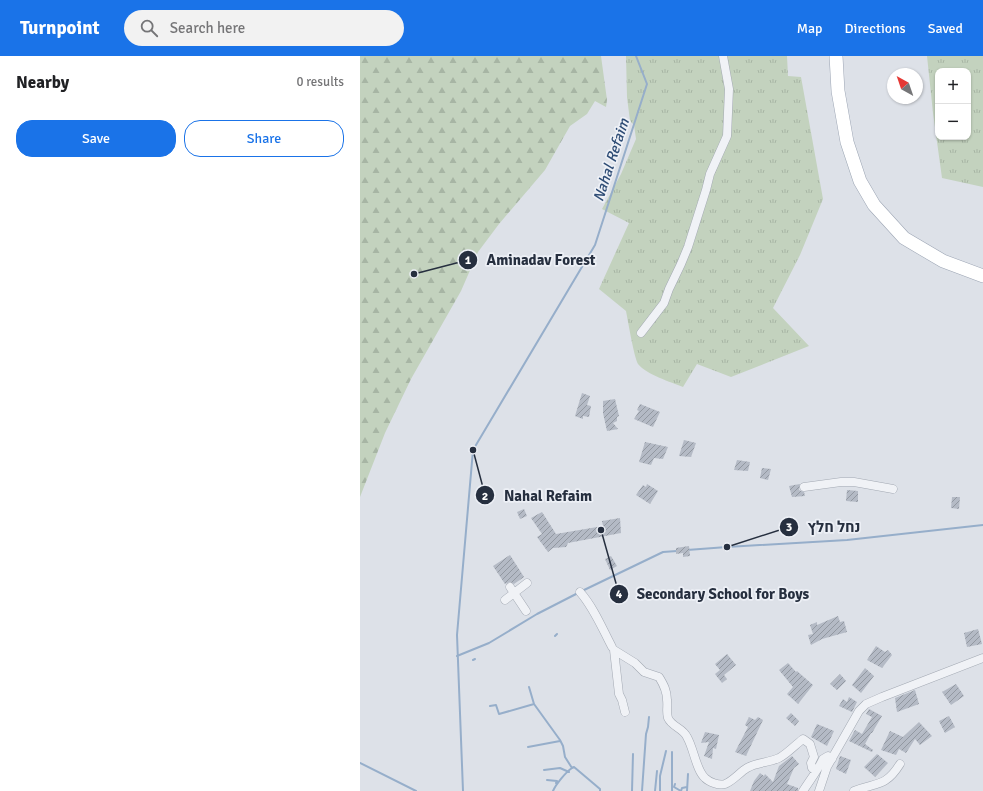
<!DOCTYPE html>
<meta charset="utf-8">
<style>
:root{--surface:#fff;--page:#f2f2f2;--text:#202124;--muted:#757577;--line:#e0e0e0;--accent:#1a73e8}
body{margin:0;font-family:Signika,Heebo,sans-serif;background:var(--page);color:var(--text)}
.controls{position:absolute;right:12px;top:12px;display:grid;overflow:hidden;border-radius:8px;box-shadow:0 1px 3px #0004}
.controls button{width:36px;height:36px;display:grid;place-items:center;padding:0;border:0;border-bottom:1px solid var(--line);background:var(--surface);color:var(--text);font:20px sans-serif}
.compass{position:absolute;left:527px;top:12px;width:36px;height:36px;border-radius:50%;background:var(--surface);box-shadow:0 1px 3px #0004;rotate:320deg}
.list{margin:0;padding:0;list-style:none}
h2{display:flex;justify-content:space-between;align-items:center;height:52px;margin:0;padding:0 16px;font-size:17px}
h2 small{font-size:13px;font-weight:400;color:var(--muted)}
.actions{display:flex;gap:8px;padding:12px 16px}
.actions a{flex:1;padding:9px 0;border:1px solid var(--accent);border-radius:16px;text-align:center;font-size:14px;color:var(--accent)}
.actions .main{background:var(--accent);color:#fff}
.icon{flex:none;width:22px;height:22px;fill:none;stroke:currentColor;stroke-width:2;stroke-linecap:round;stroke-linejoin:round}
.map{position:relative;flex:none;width:623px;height:735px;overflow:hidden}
header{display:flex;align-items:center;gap:24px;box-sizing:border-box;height:56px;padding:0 20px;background:var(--accent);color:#fff}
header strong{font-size:19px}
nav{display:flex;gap:22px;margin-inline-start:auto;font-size:14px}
.search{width:280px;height:36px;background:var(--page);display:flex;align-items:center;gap:10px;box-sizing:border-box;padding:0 14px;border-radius:22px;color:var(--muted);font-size:15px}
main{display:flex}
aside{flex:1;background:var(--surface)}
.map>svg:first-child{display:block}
.grass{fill:url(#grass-tufts);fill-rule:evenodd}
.forest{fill:url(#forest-firs)}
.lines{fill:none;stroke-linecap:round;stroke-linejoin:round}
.stream{stroke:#96aeca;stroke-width:2}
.building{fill:url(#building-hatch)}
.street-casing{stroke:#a2a8b2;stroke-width:9}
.primary-casing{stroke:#9ca5b4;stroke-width:14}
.street{stroke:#f0f2f6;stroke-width:8}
.primary{stroke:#fff;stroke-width:13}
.labels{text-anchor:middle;stroke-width:3.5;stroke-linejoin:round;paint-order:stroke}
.water-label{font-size:15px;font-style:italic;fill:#2e4c75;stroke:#edf0f6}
.leader{fill:none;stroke:#262f3f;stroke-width:1.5}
.callout-dot{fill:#262f3f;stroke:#edf0f6;stroke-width:1.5}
.mark-label{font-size:12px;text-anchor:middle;font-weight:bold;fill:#fff}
.callout-label{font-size:15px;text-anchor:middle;font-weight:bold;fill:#262f3f;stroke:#edf0f6;stroke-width:3.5;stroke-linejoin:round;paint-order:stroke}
</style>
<header>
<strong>Turnpoint</strong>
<div class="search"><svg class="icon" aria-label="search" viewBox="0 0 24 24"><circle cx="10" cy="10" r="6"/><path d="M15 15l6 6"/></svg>Search here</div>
<nav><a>Map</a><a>Directions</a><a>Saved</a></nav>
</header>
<main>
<aside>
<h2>Nearby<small>0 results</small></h2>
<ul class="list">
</ul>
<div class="actions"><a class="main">Save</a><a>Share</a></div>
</aside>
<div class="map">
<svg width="623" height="735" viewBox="0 0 623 735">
<defs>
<pattern id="grass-tufts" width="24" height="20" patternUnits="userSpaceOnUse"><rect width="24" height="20" fill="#c3d2be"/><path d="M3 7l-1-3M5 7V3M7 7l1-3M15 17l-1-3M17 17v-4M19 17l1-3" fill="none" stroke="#a7b5a4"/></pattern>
<pattern id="forest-firs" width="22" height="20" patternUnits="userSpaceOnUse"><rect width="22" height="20" fill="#c3d2be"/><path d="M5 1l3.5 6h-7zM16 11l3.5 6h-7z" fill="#a7b5a4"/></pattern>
<pattern id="building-hatch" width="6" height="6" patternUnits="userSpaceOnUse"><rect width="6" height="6" fill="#b4bac5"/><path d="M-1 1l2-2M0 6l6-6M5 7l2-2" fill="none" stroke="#9298a1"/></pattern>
</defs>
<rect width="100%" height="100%" fill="#dde1e8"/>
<path class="grass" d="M 266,0 L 427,0 L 428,20 L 441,21 L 463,143 L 440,199 L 413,252 L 449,290 L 371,321 L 337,308 L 323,331 C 311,326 287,319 278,308 C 274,301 268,265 266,255 L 239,233 L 269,167 L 242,153 L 261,118 L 276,83 L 274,69 L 270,65 L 267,41 Z
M 567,0 L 623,0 L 623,131 L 582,122 L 573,57 ZM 578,15 L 608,15 L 608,81 L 578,81 Z"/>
<path class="forest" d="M 0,0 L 241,0 L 247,44 L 246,51 L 235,45 L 227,58 L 210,70 L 185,114 L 139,168 L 118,196 L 101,235 L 51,323 L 25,377 L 0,441 Z"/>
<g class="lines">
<path class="stream" d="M 327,494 L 367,491 L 487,484 L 623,469
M 222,535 L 303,496 L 317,495
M 195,580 L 197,578
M 97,600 L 129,587 L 177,558 L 218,537
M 113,604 L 115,603
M 169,631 L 174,648 L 200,684 L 203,690 L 205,701 L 212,712 L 214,711 L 240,733 L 240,735
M 130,650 L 136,649 L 139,658 L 174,648
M 168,691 L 200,685
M 0,707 L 56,735
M 184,714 L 200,712 L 209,716
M 187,724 L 197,725 L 196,727
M 315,728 L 314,731 L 321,735 L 322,732 L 327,731
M 103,735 L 97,579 L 113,394 L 235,189 L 287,28 L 276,0
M 193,735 C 196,728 206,716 212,712
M 272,735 L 273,698
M 282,735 L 286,678 L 288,671 L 289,661
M 295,735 L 297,715
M 300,735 L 300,720 L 306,695
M 312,735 L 312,696
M 327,735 L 328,718"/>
</g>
<path class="building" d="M 222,337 L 230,340 L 227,349 L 231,350 L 229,361 L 223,360 L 223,363 L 215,360 Z
M 255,343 L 259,360 L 257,361 L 257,365 L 253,367 L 258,373 L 247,375 L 243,357 L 243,345 Z
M 280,348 L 300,356 L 293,371 L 274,363 L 279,355 L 277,354 Z
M 324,384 L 336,387 L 331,401 L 319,400 Z
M 285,386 L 308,391 L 303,403 L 294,402 L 291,409 L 279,406 Z
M 377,404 L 390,406 L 388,415 L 374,414 Z
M 402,412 L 411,413 L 408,424 L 400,422 Z
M 287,428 L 298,435 L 290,448 L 276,439 L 283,429 L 286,431 Z
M 440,428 L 439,434 L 444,436 L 445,440 L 432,441 L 429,430 Z
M 487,434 L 498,435 L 498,446 L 486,445 Z
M 592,441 L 600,441 L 599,453 L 591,452 Z
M 164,453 L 167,460 L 160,463 L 157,456 Z
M 182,456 L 196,478 L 243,470 L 242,465 L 260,462 L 261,477 L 208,487 L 206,491 L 193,492 L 188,496 L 177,481 L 182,478 L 171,462 Z
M 329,490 L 330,500 L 323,501 L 323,497 L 316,498 L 316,492 Z
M 150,499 L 164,521 L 154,528 L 150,526 L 145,528 L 133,510 Z
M 251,500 L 257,510 L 250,514 L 245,503 Z
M 478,560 L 480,566 L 484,565 L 487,576 L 462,583 L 451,589 L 448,579 L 453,578 L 450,569 L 457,566 L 457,569 Z
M 618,573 L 622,588 L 607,591 L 604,577 Z
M 516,590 L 525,596 L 528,594 L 532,599 L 522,612 L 507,604 Z
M 367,598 L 376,609 L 364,619 L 367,623 L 362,627 L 355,618 L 360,614 L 355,608 Z
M 428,607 L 436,616 L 437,615 L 453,629 L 438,648 L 427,638 L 433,631 L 419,614 Z
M 505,612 L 514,620 L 501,637 L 492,629 Z
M 480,618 L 486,625 L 477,634 L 470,628 Z
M 596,628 L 604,640 L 591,649 L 582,636 Z
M 555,634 L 559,648 L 537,656 L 535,642 Z
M 489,641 L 497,646 L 492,656 L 479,650 L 483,643 L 487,646 Z
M 509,653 L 522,660 L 512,677 L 511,677 L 505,688 L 513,694 L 512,696 L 489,685 L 495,674 L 502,678 L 512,661 L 506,658 Z
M 431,657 L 439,665 L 435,670 L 426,662 Z
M 589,660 L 595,671 L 585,677 L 579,665 Z
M 389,661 L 395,664 L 398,661 L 403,664 L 386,700 L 375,696 L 388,671 L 385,669 Z
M 559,666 L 572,680 L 560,689 L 555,683 L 546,697 L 539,693 L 536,699 L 521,694 L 530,675 L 543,681 Z
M 457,668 L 474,675 L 467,690 L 451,681 Z
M 345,676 L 359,679 L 356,693 L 353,692 L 352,703 L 344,700 L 349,686 L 341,687 Z
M 517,698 L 528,707 L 515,721 L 504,711 Z
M 432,700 L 439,708 L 434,712 L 427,728 L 438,732 L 438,735 L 390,735 L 394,725 L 400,717 L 404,720 L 405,718 L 413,726 L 419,710 Z
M 480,700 L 491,704 L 486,718 L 476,713 Z"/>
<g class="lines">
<defs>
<path id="street" d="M 281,277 L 304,247 L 309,233 L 321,208 L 328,191 L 346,134 L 350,118 L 367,80 L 369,33 L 363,0
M 444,431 L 481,426 L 494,426 L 533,433
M 150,531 L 166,555
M 220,536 C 234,552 242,572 252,591
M 145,544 L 167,527
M 265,656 L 262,644 L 259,638 L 254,594 L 275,607 L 284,616 L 299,621 C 304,629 307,635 307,644 C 308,651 306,655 308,662 C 312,671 323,672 327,681 C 334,693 336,714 345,722 C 349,726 359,730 365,728 C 373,725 380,716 387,712 C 397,706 408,707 419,702 C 427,698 435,689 443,683 L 450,688 L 454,701 L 451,707 L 452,712 L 456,715
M 443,735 C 450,724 458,714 463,703 L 468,700 L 472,703
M 459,735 L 467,711 L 499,655 L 506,648 L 522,641 L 623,602
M 494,735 C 516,726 525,732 540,708"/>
<path id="primary" d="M 476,0 L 478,35 L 487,86 L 500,125 L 514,149 L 544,182 L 583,205 L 623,220"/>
</defs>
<use href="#street" class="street-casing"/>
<use href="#primary" class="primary-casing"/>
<use href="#street" class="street"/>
<use href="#primary" class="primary"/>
</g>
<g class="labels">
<g class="water-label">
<text transform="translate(251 104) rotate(-72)" y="5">Nahal Refaim</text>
</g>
</g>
<path class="leader" d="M54 218L108 204M113 394L125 439M367 491L429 471M241 474L259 538"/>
<g class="callout-dot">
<circle cx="54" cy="218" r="4"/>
<circle cx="113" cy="394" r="4"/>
<circle cx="367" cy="491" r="4"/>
<circle cx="241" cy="474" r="4"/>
<circle cx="108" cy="204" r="10"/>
<circle cx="125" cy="439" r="10"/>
<circle cx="429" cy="471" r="10"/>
<circle cx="259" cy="538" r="10"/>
</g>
<g class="mark-label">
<text x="108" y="208">1</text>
<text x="125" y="444">2</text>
<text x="429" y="475">3</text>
<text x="259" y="542">4</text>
</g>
<g class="callout-label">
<text x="181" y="209">Aminadav Forest</text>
<text x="188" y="445">Nahal Refaim</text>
<text x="474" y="476">נחל חלץ</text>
<text x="363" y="543">Secondary School for Boys</text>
</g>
</svg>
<div class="controls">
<button>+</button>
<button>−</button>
</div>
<svg class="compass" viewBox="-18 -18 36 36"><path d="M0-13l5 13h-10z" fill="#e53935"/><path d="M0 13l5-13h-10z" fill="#757577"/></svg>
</div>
</main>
